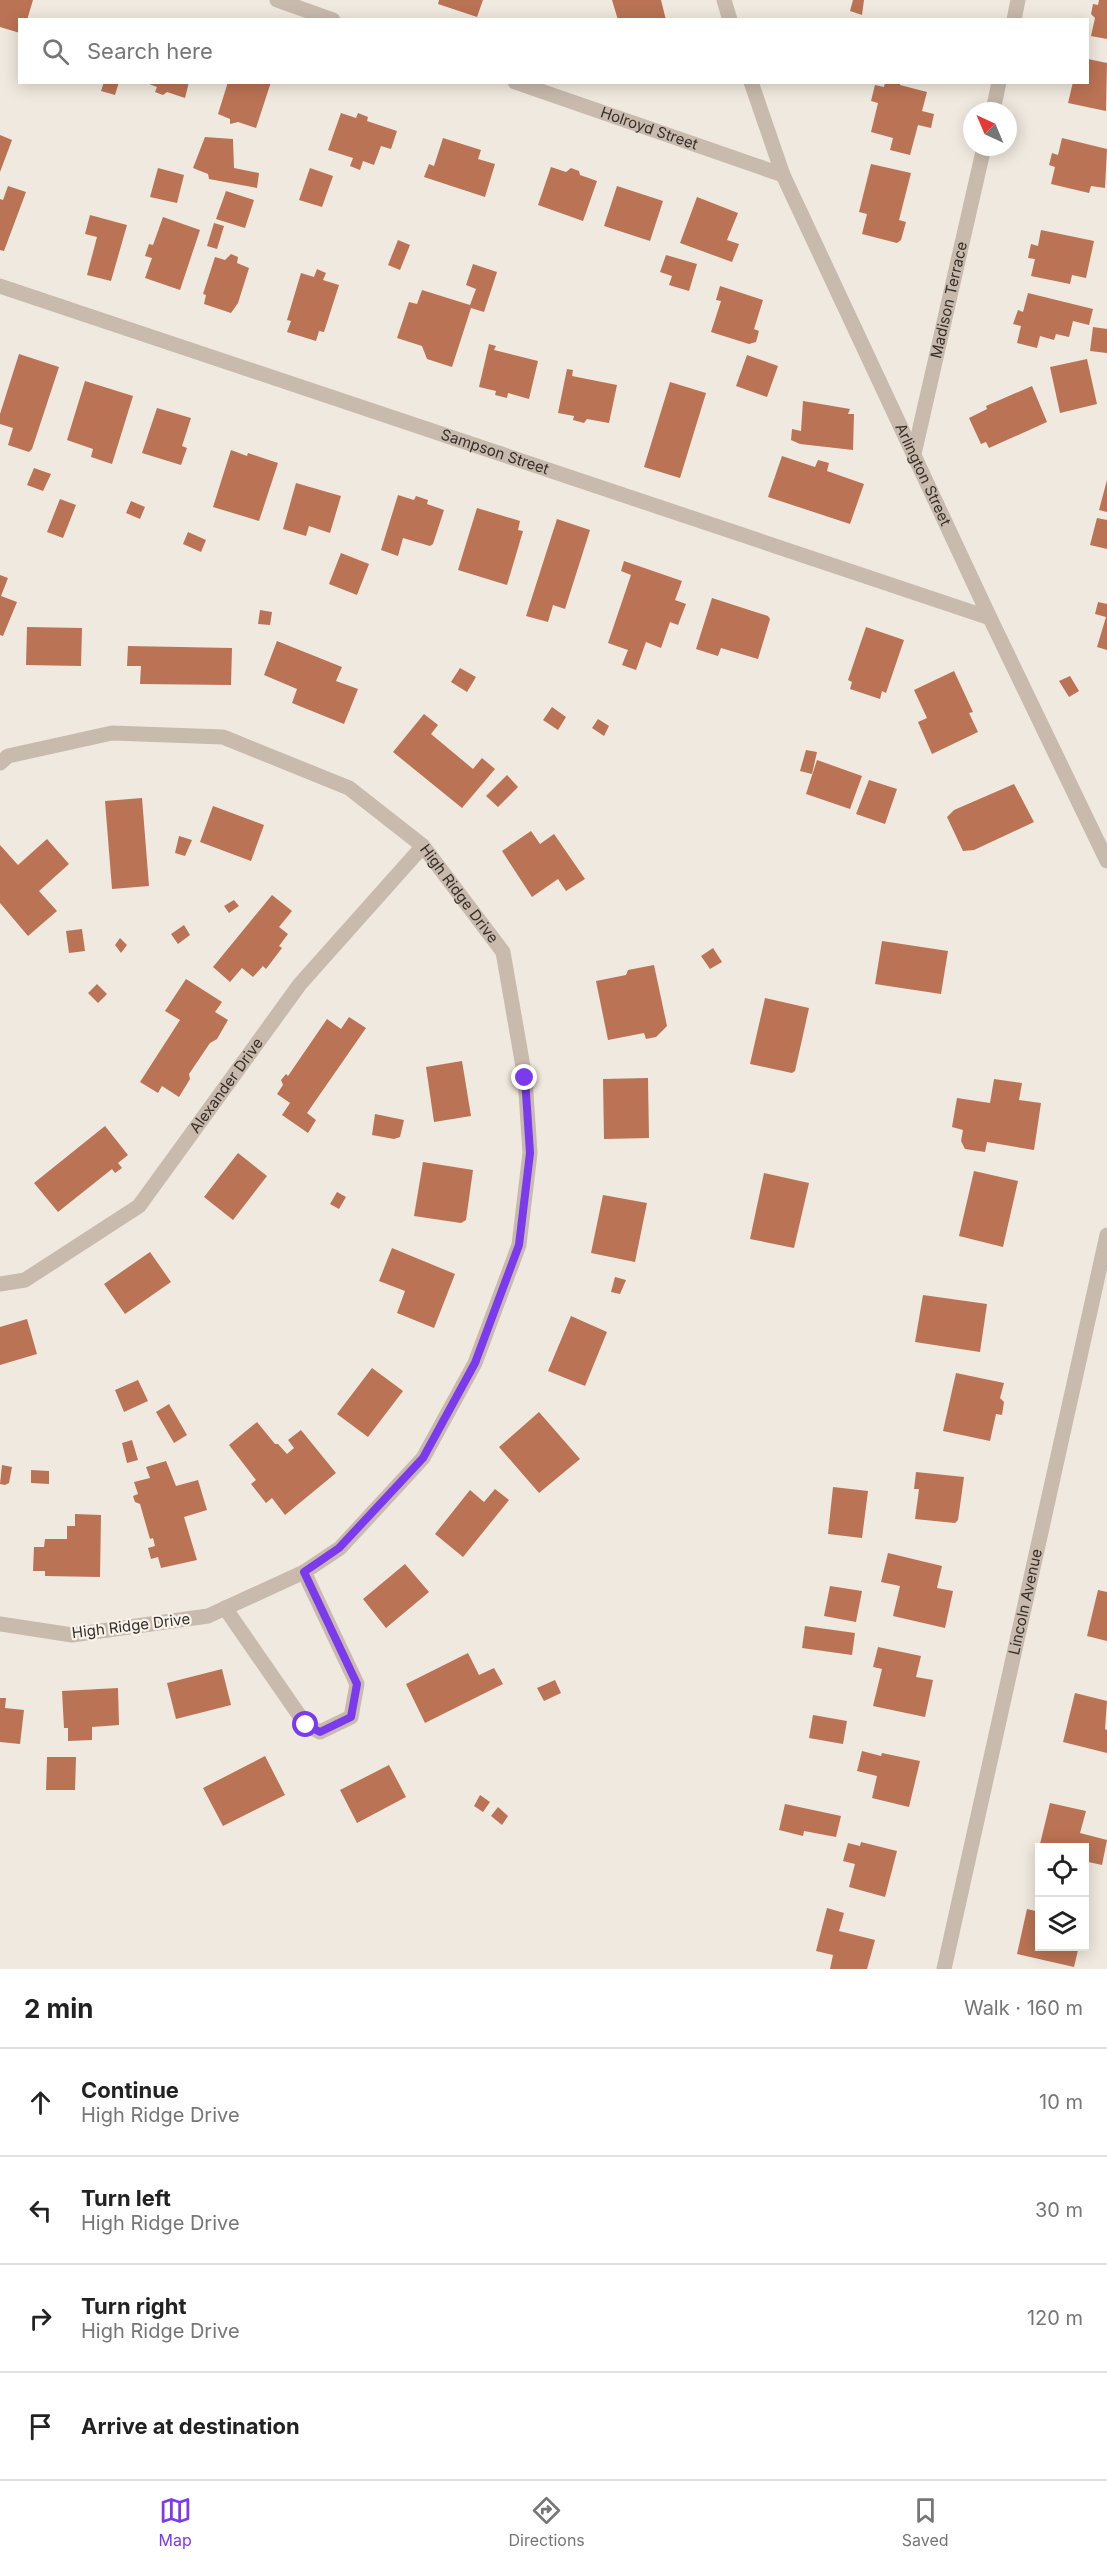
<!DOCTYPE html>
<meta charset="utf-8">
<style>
:root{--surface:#fff;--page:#f2f2f2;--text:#222;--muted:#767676;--line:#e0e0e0;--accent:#7c3aed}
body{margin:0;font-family:Inter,sans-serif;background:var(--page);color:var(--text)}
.controls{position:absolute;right:18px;bottom:18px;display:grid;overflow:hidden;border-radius:0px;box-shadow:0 3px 15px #0003}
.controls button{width:54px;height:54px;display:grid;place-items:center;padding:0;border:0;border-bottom:2px solid var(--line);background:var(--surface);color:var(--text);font:30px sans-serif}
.compass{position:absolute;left:963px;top:102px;width:54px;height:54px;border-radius:50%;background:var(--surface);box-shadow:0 3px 15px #0003;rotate:316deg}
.stop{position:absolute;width:18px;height:18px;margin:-14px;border:4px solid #7c3aed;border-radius:50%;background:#fff}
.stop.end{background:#7c3aed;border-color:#fff;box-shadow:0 2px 6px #0008}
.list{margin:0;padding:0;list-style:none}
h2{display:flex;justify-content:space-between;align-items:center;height:78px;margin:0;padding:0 24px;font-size:26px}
h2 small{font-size:20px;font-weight:400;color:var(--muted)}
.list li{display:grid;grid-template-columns:39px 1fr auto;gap:18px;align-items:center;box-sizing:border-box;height:108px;padding:0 24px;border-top:2px solid var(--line)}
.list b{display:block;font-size:22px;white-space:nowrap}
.list p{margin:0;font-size:20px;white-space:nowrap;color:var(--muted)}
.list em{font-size:20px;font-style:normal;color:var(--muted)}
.icon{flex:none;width:33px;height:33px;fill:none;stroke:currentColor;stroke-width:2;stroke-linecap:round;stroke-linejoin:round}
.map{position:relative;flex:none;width:1107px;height:1969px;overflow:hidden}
.search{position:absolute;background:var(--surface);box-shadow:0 3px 15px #0003;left:18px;right:18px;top:18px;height:66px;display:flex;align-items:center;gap:15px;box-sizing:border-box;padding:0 21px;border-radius:0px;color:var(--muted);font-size:22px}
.sheet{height:510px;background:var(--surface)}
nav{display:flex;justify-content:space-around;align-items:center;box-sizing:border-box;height:84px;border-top:2px solid var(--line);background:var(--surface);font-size:16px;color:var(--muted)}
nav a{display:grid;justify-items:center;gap:3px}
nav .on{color:var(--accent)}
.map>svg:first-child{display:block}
.building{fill:#ba7354}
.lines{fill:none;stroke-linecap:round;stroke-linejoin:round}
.minor{stroke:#c8baac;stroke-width:15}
.route{stroke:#7c3aed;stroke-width:8}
.labels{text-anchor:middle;stroke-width:4.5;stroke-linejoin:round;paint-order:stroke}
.street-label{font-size:15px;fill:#362f2a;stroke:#f8f3eb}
</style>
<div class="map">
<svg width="1107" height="1969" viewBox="0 0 1107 1969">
<rect width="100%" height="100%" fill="#f0e9df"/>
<path class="building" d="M 0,0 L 33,0 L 27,20 L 20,20 L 20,33 L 0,27 Z
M 439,0 L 483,0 L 477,17 L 438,4 Z
M 612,0 L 661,0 L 666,20 L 618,20 Z
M 853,0 L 864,0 L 862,15 L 850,11 Z
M 1099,0 L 1107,0 L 1107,39 L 1091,36 L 1095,18 L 1091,14 L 1093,4 L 1098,5 Z
M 1088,59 L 1107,63 L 1106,111 L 1068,103 L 1073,82 L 1088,82 Z
M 104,82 L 119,82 L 115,95 L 101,91 Z
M 144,82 L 189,82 L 185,98 L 167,92 L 163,95 L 155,92 L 157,87 Z
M 228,82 L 271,82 L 256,128 L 238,122 L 230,124 L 230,119 L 218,114 Z
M 885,82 L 901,82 L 900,85 L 927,92 L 922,111 L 934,114 L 931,128 L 918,125 L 910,155 L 890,150 L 893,138 L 871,132 L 878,103 L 871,101 L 875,85 L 884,87 Z
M 341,113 L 356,118 L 358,113 L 368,117 L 367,121 L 397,131 L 391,149 L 381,146 L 374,165 L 363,161 L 360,170 L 350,166 L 353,158 L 328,150 Z
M 0,135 L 12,140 L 0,172 Z
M 205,137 L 233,139 L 234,168 L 259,173 L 257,188 L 209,179 L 208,174 L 193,168 Z
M 443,138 L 481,150 L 478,159 L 495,164 L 485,197 L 424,177 L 429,164 L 434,166 Z
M 1062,138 L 1107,149 L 1105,188 L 1091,186 L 1089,193 L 1051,184 L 1055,167 L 1049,165 L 1052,153 L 1058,155 Z
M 871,164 L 911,173 L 899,220 L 906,222 L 901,240 L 897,243 L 862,234 L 867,214 L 859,212 Z
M 551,167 L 566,172 L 571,168 L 579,171 L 580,175 L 597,181 L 583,221 L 538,205 Z
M 158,168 L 184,175 L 177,203 L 150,197 Z
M 310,168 L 333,176 L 322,207 L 299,200 Z
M 8,186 L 26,192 L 4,251 L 0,250 L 0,199 L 3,200 Z
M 617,186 L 663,201 L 650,241 L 604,226 Z
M 226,191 L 254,200 L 245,228 L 216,219 Z
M 697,197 L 738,213 L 727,240 L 739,244 L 732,262 L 680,243 Z
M 90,215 L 127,225 L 111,281 L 87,275 L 97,237 L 85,234 Z
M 163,217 L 200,230 L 180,290 L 145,278 L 152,258 L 145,256 L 149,244 L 153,245 Z
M 214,223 L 224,226 L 217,249 L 207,246 Z
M 1041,230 L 1094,241 L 1086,278 L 1072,275 L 1070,284 L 1031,276 L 1035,259 L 1028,258 L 1031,244 L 1038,246 Z
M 398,240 L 410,245 L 400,270 L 388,265 Z
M 231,254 L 238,257 L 237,263 L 249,268 L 238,303 L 231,313 L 204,304 L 206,295 L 203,294 L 215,257 L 225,260 Z
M 666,255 L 697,264 L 689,291 L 669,285 L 672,276 L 660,272 Z
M 473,264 L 497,272 L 484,312 L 471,308 L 452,367 L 427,359 L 422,346 L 397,338 L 409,302 L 417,304 L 422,290 L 470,305 L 476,289 L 466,285 Z
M 317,269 L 326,273 L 323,280 L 339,285 L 324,332 L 319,331 L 316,341 L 287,332 L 291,321 L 287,320 L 301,273 L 314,277 Z
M 720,286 L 763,300 L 754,329 L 759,331 L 756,342 L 749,344 L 711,332 L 721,301 L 716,300 Z
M 1028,293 L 1093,309 L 1089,325 L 1073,321 L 1069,337 L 1056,334 L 1054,340 L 1040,336 L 1037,348 L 1017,343 L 1021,326 L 1013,324 L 1018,310 L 1023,312 Z
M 1093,327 L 1107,329 L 1107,353 L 1090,351 Z
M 489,344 L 496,346 L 494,350 L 538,361 L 529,399 L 508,393 L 507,398 L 495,395 L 496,391 L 479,387 Z
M 19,354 L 59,367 L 32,449 L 29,452 L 8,445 L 13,428 L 0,424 L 0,414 Z
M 747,355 L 778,366 L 767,397 L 736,386 Z
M 1087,359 L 1097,404 L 1060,413 L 1050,367 Z
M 567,369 L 573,370 L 572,376 L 617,385 L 609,423 L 587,419 L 584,423 L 573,420 L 574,416 L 558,413 Z
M 85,381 L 133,396 L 112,464 L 91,457 L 93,449 L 67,440 Z
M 670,382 L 706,393 L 680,478 L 644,467 Z
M 1032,386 L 1047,422 L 989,448 L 986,442 L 981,444 L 969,418 L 987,409 L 986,406 Z
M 803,401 L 850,409 L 848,414 L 854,414 L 853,450 L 800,444 L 791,440 L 792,429 L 801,431 Z
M 157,408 L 191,418 L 182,446 L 187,448 L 181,465 L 142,453 Z
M 231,450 L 247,456 L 248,453 L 278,463 L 259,521 L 213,507 Z
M 782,456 L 815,467 L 818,460 L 829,463 L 827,471 L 864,484 L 850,524 L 768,497 Z
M 34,468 L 51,474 L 43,491 L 27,485 Z
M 1107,480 L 1107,512 L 1099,510 Z
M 296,483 L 341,496 L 330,533 L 309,526 L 306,536 L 283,529 Z
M 398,495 L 414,500 L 416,496 L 428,500 L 427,504 L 444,510 L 433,544 L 430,546 L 403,538 L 398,556 L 381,550 Z
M 60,499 L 76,505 L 63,538 L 47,532 Z
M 131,501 L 145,507 L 140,519 L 126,513 Z
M 477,508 L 520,521 L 518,530 L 523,531 L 507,585 L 458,570 Z
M 1097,518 L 1107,520 L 1107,549 L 1090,545 Z
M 557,519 L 590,530 L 565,609 L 553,605 L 548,622 L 526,616 Z
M 188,532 L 206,540 L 201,552 L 183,544 Z
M 341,553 L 369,564 L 357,595 L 329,584 Z
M 624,561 L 682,581 L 675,600 L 686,604 L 678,625 L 670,622 L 661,648 L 646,642 L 636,670 L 622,665 L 628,650 L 608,643 L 631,575 L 621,571 Z
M 0,575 L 8,578 L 1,596 L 17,602 L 3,636 L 0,635 Z
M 712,598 L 768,616 L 770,619 L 758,659 L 721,648 L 718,656 L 696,649 Z
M 1098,602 L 1107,604 L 1107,650 L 1097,647 L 1106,617 L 1095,614 Z
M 260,610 L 272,612 L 270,625 L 258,624 Z
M 27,627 L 82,628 L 81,666 L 26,665 Z
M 866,627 L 904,640 L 886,693 L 882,691 L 880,699 L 850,689 L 852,682 L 848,680 Z
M 277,641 L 342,667 L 336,681 L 358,689 L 344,724 L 292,703 L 297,689 L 264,675 Z
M 128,646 L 232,648 L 231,685 L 140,684 L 141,666 L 127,666 Z
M 460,668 L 476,677 L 467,692 L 451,682 Z
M 954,671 L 973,712 L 969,713 L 978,732 L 932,754 L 918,722 L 927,718 L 914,690 Z
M 1070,676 L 1079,691 L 1069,697 L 1059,681 Z
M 552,707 L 566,717 L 558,730 L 543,720 Z
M 424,714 L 438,725 L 431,734 L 473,769 L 482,758 L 495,769 L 462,808 L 393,752 Z
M 598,719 L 609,726 L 604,736 L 592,728 Z
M 806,750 L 817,752 L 812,774 L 800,771 Z
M 817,760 L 862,776 L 850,809 L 806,794 Z
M 507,775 L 518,787 L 498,807 L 486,796 Z
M 869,780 L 897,789 L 885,824 L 856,814 Z
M 1014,784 L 1034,822 L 974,850 L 963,851 L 947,817 L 954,810 Z
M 142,798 L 149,886 L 112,889 L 105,801 Z
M 213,806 L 264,825 L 251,861 L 200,842 Z
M 531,831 L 540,844 L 554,834 L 585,879 L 566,891 L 558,879 L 532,897 L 502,851 Z
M 179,836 L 192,840 L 185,856 L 175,853 Z
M 47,839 L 69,864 L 39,891 L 57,911 L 28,936 L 0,903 L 0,845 L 18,865 Z
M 272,895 L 292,911 L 279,927 L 288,934 L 279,946 L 282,948 L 266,969 L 263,966 L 253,977 L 242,968 L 230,982 L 213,967 Z
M 234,900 L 239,906 L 229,913 L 224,906 Z
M 184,925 L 190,935 L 178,944 L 171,934 Z
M 82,929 L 85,951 L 69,953 L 66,931 Z
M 120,938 L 127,945 L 121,953 L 115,945 Z
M 882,941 L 948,951 L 941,994 L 875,984 Z
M 713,948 L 722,962 L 710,969 L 701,956 Z
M 654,965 L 667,1026 L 656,1037 L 646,1039 L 644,1033 L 608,1040 L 596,981 L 626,975 L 628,970 Z
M 186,979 L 222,1002 L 215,1012 L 228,1020 L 217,1039 L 210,1043 L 189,1074 L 190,1079 L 179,1097 L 162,1086 L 158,1093 L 140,1082 L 180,1020 L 165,1011 Z
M 97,984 L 107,994 L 98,1003 L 88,993 Z
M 765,998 L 809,1008 L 795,1071 L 792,1073 L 750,1064 Z
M 349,1017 L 366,1028 L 307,1113 L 316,1120 L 308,1133 L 282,1115 L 290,1103 L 277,1094 L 283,1085 L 281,1080 L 286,1074 L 288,1076 L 327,1019 L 341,1029 Z
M 462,1061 L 471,1116 L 434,1122 L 426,1067 Z
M 648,1078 L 649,1138 L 604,1139 L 603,1079 Z
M 994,1079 L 1022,1083 L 1019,1100 L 1041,1103 L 1034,1150 L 987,1142 L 985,1152 L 965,1149 L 961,1141 L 963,1130 L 952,1127 L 957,1098 L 990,1103 Z
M 375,1114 L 404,1120 L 400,1137 L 394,1139 L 372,1135 Z
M 105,1126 L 128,1155 L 118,1163 L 122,1168 L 115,1173 L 112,1169 L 58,1212 L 34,1183 Z
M 238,1153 L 267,1176 L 233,1220 L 204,1197 Z
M 423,1162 L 473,1170 L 466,1220 L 461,1223 L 414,1216 Z
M 974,1171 L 1018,1181 L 1003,1247 L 959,1236 Z
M 764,1173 L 809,1183 L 794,1248 L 750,1239 Z
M 337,1192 L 346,1197 L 339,1209 L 330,1204 Z
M 603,1195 L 647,1203 L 635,1262 L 591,1253 Z
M 392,1248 L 455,1274 L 434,1328 L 397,1313 L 405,1291 L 379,1281 Z
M 150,1252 L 171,1282 L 125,1314 L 104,1284 Z
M 615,1277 L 626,1280 L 620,1294 L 611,1292 Z
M 923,1295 L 987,1304 L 980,1352 L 915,1342 Z
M 571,1316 L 607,1332 L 585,1386 L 548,1371 Z
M 27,1319 L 37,1354 L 0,1365 L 0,1327 Z
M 372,1368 L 403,1391 L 368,1437 L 337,1414 Z
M 956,1373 L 1004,1383 L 1000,1398 L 1004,1402 L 1002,1415 L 996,1414 L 990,1441 L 943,1431 Z
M 138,1380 L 148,1401 L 124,1412 L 115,1390 Z
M 169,1404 L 187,1435 L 174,1443 L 156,1412 Z
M 539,1412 L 580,1459 L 539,1493 L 499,1447 Z
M 257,1422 L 275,1444 L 278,1444 L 287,1454 L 294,1448 L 288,1440 L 301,1430 L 336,1473 L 285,1515 L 272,1498 L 266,1503 L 251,1484 L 256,1480 L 229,1445 Z
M 132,1440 L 138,1460 L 127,1463 L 122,1443 Z
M 166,1461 L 176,1486 L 198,1480 L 207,1510 L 184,1517 L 197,1560 L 161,1568 L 158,1557 L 151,1559 L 148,1548 L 155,1546 L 153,1538 L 150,1539 L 140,1504 L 135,1502 L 133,1496 L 138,1494 L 134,1482 L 150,1478 L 146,1467 Z
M 2,1465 L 12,1467 L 9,1483 L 5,1485 L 0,1484 Z
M 31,1470 L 49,1471 L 49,1484 L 31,1483 Z
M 916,1472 L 964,1477 L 958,1520 L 955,1523 L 915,1519 L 919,1489 L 914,1489 Z
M 833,1487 L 868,1491 L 862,1538 L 828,1534 Z
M 495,1489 L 509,1500 L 463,1557 L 435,1534 L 470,1490 L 484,1502 Z
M 75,1514 L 101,1515 L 100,1577 L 45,1576 L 45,1571 L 33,1571 L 34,1547 L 44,1547 L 45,1539 L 67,1539 L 67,1526 L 75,1526 Z
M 888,1553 L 942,1566 L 937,1588 L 953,1591 L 945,1628 L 893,1616 L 900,1586 L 881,1582 Z
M 405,1564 L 429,1592 L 386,1628 L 363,1599 Z
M 830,1586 L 862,1591 L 856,1622 L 824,1616 Z
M 1098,1590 L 1107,1592 L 1107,1641 L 1087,1636 Z
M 805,1626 L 855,1633 L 852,1655 L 802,1648 Z
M 878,1647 L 921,1656 L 916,1677 L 933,1680 L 925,1717 L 873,1706 L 882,1669 L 873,1667 Z
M 468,1653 L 479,1675 L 494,1668 L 503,1684 L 425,1723 L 406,1684 Z
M 222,1669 L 231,1705 L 176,1719 L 167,1683 Z
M 555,1680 L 561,1693 L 544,1701 L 537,1688 Z
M 118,1688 L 119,1725 L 92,1727 L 92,1740 L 68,1741 L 68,1728 L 64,1728 L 62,1691 Z
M 1075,1693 L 1107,1701 L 1105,1729 L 1107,1730 L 1107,1753 L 1063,1742 Z
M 0,1698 L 6,1698 L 5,1708 L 24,1710 L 20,1744 L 0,1742 Z
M 813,1715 L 847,1721 L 843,1744 L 809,1738 Z
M 862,1751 L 881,1756 L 882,1753 L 920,1761 L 909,1807 L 872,1798 L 877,1776 L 857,1771 Z
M 265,1756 L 285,1795 L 223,1826 L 203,1788 Z
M 47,1757 L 76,1757 L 75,1790 L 46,1790 Z
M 389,1765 L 406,1797 L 357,1823 L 340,1790 Z
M 480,1795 L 490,1802 L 483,1812 L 474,1806 Z
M 1050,1803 L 1086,1811 L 1080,1833 L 1107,1840 L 1102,1865 L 1084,1861 L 1084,1848 L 1039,1848 Z
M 785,1804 L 841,1816 L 836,1837 L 804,1831 L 803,1836 L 779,1830 Z
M 498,1807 L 508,1816 L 502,1825 L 491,1816 Z
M 861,1842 L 897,1851 L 885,1897 L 849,1887 L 855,1864 L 843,1861 L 848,1843 L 860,1846 Z
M 827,1908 L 844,1913 L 839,1931 L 875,1940 L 867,1969 L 830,1969 L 833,1955 L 816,1951 Z
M 1027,1909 L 1040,1912 L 1040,1946 L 1079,1946 L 1074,1967 L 1017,1954 Z"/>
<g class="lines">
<g class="minor">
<path d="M 277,0 L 333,20"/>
<path d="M 724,0 L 730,20"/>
<path d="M 1014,20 L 1018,0"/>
<path id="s1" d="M 515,82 L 783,175"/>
<path id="s2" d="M 751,82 L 783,175 L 990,618 L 1107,861"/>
<path d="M 993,111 L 999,82"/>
<path id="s3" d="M 0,286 L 990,618"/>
<path id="s4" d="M 914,454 L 984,147"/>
<path id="s5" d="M 0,763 L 8,756 L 112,733 L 223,737 L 349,788 L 423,846 L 503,952 L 525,1078 L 530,1153 L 519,1245 L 475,1363 L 423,1458 L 340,1548 L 304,1572 L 208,1616 L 72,1635 L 0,1624"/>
<path id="s6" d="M 0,1284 L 25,1280 L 139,1206 L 300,984 L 423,846"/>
<path d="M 225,1608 L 306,1725 L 320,1732 L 351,1717 L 357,1684 L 304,1572"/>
<path id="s7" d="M 944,1969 L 1107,1235"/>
</g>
</g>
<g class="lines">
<path class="route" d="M 306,1725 L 320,1732 L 351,1717 L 357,1684 L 304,1572 L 339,1548 L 423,1458 L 475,1363 L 519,1245 L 530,1153 L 525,1078"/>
</g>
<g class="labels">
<g class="street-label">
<text dy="5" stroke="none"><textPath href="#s1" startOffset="142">Holroyd Street</textPath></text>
<text dy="5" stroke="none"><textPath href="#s4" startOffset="158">Madison Terrace</textPath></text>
<text dy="5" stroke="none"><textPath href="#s3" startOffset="522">Sampson Street</textPath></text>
<text dy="5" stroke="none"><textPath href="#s2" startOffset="429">Arlington Street</textPath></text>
<text dy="5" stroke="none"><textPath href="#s5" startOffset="518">High Ridge Drive</textPath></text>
<text dy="5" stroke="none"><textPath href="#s6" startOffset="310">Alexander Drive</textPath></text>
<text dy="5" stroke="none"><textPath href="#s7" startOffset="376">Lincoln Avenue</textPath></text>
<text transform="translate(131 1626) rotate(-7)" y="5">High Ridge Drive</text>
</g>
</g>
</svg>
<div class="controls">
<button><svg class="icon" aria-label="locate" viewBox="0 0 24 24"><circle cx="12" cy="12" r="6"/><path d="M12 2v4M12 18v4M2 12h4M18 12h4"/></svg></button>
<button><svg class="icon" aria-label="layers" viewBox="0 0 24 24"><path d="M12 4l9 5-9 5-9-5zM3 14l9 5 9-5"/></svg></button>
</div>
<svg class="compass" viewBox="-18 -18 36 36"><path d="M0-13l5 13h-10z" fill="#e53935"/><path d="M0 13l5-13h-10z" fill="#767676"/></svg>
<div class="stop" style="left:306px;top:1725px"></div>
<div class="stop end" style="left:525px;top:1078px"></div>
<div class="search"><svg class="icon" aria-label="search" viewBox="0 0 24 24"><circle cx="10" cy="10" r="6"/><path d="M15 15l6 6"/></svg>Search here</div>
</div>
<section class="sheet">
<h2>2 min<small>Walk · 160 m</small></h2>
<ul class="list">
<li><svg class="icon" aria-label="ahead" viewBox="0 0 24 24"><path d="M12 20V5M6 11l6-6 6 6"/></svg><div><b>Continue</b><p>High Ridge Drive</p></div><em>10 m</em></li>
<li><svg class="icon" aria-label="left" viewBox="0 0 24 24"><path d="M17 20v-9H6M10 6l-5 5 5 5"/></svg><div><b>Turn left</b><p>High Ridge Drive</p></div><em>30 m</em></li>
<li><svg class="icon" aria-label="right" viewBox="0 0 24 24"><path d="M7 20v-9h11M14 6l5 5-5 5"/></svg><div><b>Turn right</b><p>High Ridge Drive</p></div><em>120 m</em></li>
<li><svg class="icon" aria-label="arrive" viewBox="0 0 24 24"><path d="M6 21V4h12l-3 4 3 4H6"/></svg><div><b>Arrive at destination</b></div></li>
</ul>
</section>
<nav>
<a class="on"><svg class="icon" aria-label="map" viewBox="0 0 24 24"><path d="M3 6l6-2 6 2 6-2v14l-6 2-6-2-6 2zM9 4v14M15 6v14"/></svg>Map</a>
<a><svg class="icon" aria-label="directions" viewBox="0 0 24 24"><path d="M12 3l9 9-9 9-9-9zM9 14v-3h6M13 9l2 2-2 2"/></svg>Directions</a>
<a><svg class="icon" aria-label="saved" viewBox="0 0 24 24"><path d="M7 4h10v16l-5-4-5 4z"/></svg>Saved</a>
</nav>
